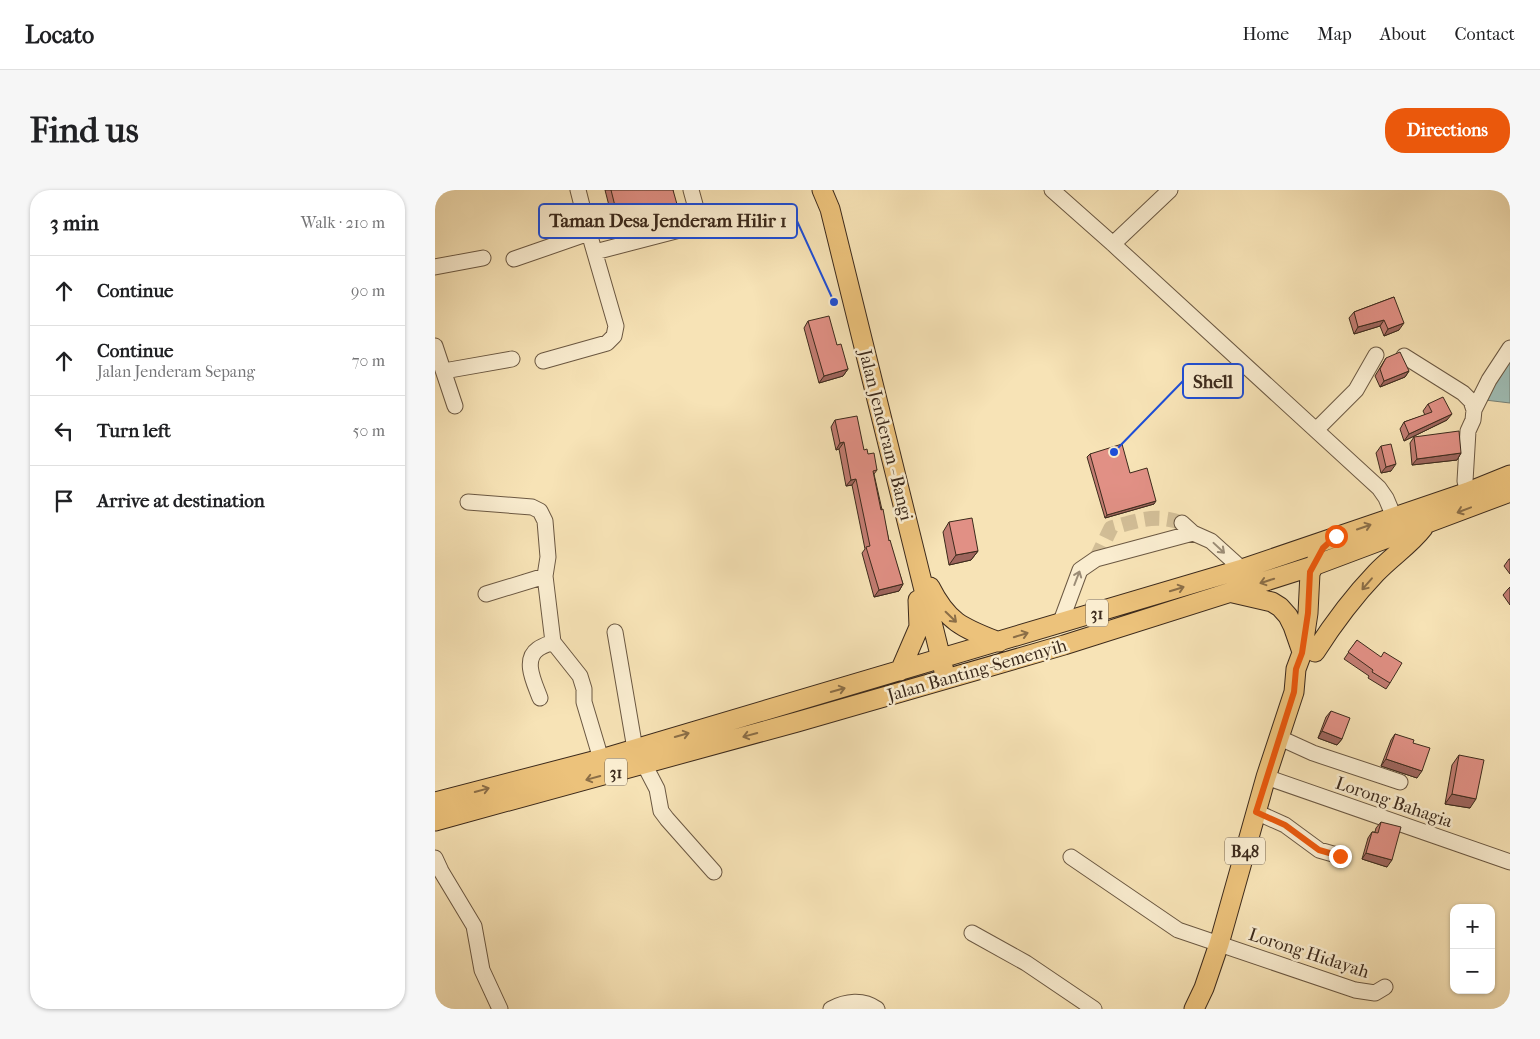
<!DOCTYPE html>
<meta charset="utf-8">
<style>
:root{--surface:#fff;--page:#f6f6f6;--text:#202124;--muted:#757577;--line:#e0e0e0;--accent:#ea580c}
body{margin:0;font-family:"IM FELL French Canon",serif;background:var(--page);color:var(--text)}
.controls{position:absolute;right:15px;bottom:15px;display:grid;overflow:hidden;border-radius:10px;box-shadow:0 1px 4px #0004}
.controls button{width:45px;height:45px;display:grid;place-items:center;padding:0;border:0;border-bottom:1px solid var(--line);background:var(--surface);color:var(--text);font:25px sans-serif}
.stop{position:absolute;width:15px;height:15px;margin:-11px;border:4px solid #ea580c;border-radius:50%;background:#fff}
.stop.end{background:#ea580c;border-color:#fff;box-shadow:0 1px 5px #0008}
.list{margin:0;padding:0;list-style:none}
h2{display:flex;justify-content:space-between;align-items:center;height:65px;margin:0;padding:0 20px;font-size:21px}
h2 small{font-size:16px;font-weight:400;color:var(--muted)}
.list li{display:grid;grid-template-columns:32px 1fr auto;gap:15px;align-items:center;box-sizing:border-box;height:70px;padding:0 20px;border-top:1px solid var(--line)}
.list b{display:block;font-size:19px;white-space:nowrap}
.list p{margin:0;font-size:16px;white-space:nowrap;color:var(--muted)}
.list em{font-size:16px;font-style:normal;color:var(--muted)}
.icon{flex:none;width:28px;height:28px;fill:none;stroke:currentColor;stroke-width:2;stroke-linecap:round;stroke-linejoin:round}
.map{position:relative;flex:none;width:1075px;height:819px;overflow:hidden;border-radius:20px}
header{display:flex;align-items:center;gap:30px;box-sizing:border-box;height:70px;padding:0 25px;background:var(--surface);border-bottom:1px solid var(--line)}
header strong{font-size:24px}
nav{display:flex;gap:28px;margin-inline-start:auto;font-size:18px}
.intro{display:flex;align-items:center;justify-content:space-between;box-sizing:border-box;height:120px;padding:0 30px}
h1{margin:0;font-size:35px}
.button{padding:12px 22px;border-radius:20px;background:var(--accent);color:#fff;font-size:18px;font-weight:700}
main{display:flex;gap:30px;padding:0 30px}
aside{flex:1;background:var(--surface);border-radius:20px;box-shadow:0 1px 4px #0004}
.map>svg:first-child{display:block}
.water{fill:#9fbdb5;stroke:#778278}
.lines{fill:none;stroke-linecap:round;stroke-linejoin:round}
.minor-tunnel{stroke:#d2be97;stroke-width:15;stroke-dasharray:15 8;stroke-linecap:butt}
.minor-casing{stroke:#6b5842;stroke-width:17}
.major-casing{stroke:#3c2a1c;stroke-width:21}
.minor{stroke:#faedd0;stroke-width:15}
.major{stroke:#ecc27b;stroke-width:19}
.wall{fill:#c27c72;stroke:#3c2a1c}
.shaded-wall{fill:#9e655d;stroke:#3c2a1c}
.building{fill:#e19085;stroke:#3c2a1c}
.oneway{stroke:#8b6e47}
.oneway2{stroke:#9b8c76}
.route{stroke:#ea580c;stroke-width:6}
.labels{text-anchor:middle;stroke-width:5;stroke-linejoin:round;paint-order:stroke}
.shield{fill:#faedd0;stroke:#756452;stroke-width:1}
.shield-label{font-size:16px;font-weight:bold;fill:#3c2a1c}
.street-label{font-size:18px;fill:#3c2a1c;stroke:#faedd0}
.leader{fill:none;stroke:#1d4ed8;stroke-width:2}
.callout-dot{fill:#1d4ed8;stroke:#faedd0;stroke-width:2}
.callout{fill:#faedd0;stroke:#1d4ed8;stroke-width:2}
.callout-label{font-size:19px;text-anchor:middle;font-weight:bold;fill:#3c2a1c}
</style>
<header>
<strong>Locato</strong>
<nav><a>Home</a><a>Map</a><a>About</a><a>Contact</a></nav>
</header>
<div class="intro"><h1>Find us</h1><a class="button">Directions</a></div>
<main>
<aside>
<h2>3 min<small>Walk · 210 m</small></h2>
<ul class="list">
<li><svg class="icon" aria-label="ahead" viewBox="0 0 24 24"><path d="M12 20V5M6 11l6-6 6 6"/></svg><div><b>Continue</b></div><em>90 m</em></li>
<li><svg class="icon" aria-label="ahead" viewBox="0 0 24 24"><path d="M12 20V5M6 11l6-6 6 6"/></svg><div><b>Continue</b><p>Jalan Jenderam Sepang</p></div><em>70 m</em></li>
<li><svg class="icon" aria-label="left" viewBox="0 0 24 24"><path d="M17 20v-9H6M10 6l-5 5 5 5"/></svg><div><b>Turn left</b></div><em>50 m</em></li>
<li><svg class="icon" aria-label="arrive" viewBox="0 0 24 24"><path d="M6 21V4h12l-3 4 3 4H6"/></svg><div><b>Arrive at destination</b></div></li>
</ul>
</aside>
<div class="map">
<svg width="1075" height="819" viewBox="0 0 1075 819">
<rect width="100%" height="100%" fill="#f7e3b6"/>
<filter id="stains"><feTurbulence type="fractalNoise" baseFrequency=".004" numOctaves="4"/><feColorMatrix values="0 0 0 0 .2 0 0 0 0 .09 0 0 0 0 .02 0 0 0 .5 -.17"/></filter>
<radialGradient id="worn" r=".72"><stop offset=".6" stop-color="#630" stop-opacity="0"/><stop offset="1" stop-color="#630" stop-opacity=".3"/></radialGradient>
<path class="water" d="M 1075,167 L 1075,213 L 1050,210 Z"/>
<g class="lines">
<path class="minor-tunnel" d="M 661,369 L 676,338 C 702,331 720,323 747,333"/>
<defs>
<path id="minor" d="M 617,0 L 678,54 L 944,298 L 951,308 L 959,327
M 678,54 L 735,0
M 160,62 L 260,36 L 263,33 L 264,29 L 256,0
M 79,69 L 154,43
M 0,77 L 48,68
M 0,156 L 20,216
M 969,166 L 1028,203 L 1036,211 L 1039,220
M 108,171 L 172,153 L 179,146 L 181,136 L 154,43 L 143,0
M 9,181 L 77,169
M 881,240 L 921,200 L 941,165
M 1033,302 L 1030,291 L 1033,241 L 1038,230 L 1039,220 L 1054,190 L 1075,158
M 33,312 L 97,317 L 105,321 L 110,331 L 113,367 L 110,386 L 118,452 L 145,486 L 149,499 L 149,512 L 166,569
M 747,333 L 758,343 L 776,351 L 807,379
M 51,404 L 110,386
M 625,434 L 645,380 L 661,369 L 758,343
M 180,442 L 200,559
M 105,508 C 100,494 87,470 103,459 C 107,456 113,454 118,452
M 845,548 L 878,563 L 965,592
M 209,574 L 222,599 L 226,621 L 232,629 L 279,682
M 831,587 L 1075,672
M 821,622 L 850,635 L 884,660 L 905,666
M 636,667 L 743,740 L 920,800 L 940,803 L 950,797
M 0,668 L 6,681 L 39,736 L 47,780 L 65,819
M 537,743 L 591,773 L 659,819
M 396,819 C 411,811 428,809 442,819"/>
<path id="major" d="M 387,0 L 395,19 L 509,481
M 495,397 C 513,433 528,438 564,452
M 798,403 L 837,412 L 845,417 L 853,426 L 858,436 L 866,459
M 880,462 C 898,434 918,407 941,383 C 956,367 975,355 988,338
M 465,481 L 484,437 L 483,410
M 0,612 L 166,569 L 807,379 L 1033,302 L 1075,285
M 0,631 L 362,532 L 629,455 L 878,376 L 1075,302
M 759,819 L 769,798 L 784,754 L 831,587 L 859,502 L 861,479 L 867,463 L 873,423 L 875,383 L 882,370"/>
</defs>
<use href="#minor" class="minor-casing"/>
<use href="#major" class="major-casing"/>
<use href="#minor" class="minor"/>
<use href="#major" class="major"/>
</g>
<path class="wall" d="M 170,0 L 238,0 L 240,32 L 182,47 Z
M 959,107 L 964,140 L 949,146 L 945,136 L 919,144 L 914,128 L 919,122 Z
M 373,131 L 402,155 L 413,179 L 408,186 L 384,193 L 369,138 Z
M 951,168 L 974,181 L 970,187 L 945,197 L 940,186 Z
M 993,214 L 1012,230 L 969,251 L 965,239 L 969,232 L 990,225 L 988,221 Z
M 400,230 L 433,264 L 442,280 L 439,284 L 454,351 L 468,394 L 464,401 L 439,407 L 427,363 L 430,359 L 417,295 L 411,296 L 404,259 L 401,260 L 396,237 Z
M 979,247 L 1026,263 L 1022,270 L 977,275 L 975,253 Z
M 946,256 L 956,281 L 946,283 L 941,263 Z
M 655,264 L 695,283 L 719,314 L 670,328 L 652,267 Z
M 514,332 L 543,361 L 536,370 L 514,375 L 508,342 Z
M 1074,369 L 1075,369 L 1075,384 L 1069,376 Z
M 1075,397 L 1075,415 L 1068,405 L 1073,399 Z
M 922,450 L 955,493 L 951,499 L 933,488 L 934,486 L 909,469 Z
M 896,521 L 907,549 L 902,555 L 883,548 L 891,527 Z
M 960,544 L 978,553 L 982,588 L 946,576 L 956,550 Z
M 1024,565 L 1035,618 L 1010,614 L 1017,575 Z
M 946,632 L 952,677 L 927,669 L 933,648 L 937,642 L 940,642 L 941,638 Z"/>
<path class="shaded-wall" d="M 245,25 L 240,32 L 182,47 L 186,40 Z
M 949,130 L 945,136 L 919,144 L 923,137 Z
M 969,133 L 964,140 L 949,146 L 953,139 Z
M 413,179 L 408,186 L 384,193 L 389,186 Z
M 974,181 L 970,187 L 945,197 L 949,191 Z
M 1017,224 L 1012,230 L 969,251 L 974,244 Z
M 409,252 L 404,259 L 401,260 L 405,253 Z
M 1026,263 L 1022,270 L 977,275 L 982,269 Z
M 961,274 L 956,281 L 946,283 L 951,277 Z
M 421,289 L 417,295 L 411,296 L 416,290 Z
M 721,311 L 719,314 L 670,328 L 672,325 Z
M 543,361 L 536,370 L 514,375 L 521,365 Z
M 468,394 L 464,401 L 439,407 L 444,400 Z
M 887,541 L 907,549 L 902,555 L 883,548 Z
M 951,569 L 987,581 L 982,588 L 946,576 Z
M 1017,604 L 1041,609 L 1035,618 L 1010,614 Z
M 931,663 L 957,670 L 952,677 L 927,669 Z"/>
<path class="building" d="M 176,0 L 238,0 L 245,25 L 186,40 Z
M 959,107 L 969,133 L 953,139 L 949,130 L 923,137 L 919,122 Z
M 394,126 L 402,155 L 406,154 L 413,179 L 389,186 L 373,131 Z
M 965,162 L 974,181 L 949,191 L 945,179 L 951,168 Z
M 1008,207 L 1017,224 L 974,244 L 969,232 L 997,222 L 993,214 Z
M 422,226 L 429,260 L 432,259 L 433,264 L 439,263 L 442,280 L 438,281 L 446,320 L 448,319 L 454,351 L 455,350 L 468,394 L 444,400 L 431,357 L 435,356 L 421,289 L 416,290 L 409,252 L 405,253 L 400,230 Z
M 1024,241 L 1026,263 L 982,269 L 979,247 Z
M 687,254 L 695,283 L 712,278 L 721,311 L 672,325 L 655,264 Z
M 956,254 L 961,274 L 951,277 L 946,256 Z
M 537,328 L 543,361 L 521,365 L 514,332 Z
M 922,450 L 946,467 L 949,462 L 967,473 L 955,493 L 937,482 L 938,480 L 913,462 Z
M 896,521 L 915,528 L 907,549 L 887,541 Z
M 960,544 L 979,550 L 978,553 L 995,558 L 987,581 L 951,569 Z
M 1024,565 L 1049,570 L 1041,609 L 1017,604 Z
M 946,632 L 966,637 L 957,670 L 931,663 L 937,642 L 943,643 Z"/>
<defs><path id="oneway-shaft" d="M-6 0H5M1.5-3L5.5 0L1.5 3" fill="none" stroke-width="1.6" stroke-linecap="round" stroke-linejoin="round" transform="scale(1.25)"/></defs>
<g class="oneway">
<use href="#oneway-shaft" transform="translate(1029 320) rotate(159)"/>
<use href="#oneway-shaft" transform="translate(929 337) rotate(-19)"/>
<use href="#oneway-shaft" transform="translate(832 391) rotate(162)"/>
<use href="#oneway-shaft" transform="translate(932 394) rotate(131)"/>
<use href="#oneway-shaft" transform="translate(742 399) rotate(-17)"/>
<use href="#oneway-shaft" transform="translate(516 427) rotate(44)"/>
<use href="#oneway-shaft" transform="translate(586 445) rotate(-17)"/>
<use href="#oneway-shaft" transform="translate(403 500) rotate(-16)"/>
<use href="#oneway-shaft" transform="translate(247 545) rotate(-16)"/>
<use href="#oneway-shaft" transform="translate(315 545) rotate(165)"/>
<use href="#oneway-shaft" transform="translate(158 588) rotate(165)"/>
<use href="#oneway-shaft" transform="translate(47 600) rotate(-15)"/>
</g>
<g class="oneway2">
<use href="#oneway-shaft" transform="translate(784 358) rotate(43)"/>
<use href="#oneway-shaft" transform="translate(642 388) rotate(-69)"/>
</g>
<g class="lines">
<path class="route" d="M 901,346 L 888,358 L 875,382 L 873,423 L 867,463 L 861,479 L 859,502 L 821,622 L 850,635 L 884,660 L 905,666"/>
</g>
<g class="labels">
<g class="shield">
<rect x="651" y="409.5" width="22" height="27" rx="4"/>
<rect x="170" y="568.5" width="22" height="27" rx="4"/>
<rect x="790" y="647.5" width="40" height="27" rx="4"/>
</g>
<g class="shield-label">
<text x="662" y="429">31</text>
<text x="181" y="588">31</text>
<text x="810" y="667">B48</text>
</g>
<g class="street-label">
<text transform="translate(451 245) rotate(76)" y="6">Jalan Jenderam - Bangi</text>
<text transform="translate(542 480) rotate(-16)" y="6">Jalan Banting-Semenyih</text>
<text transform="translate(959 612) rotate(19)" y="6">Lorong Bahagia</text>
<text transform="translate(874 763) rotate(18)" y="6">Lorong Hidayah</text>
</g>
</g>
<path class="leader" d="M399 112L362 31M679 262L748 191"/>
<g class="callout-dot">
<circle cx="399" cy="112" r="5"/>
<circle cx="679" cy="262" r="5"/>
</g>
<g class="callout">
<rect x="104" y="14" width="258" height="34" rx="5"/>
<rect x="748" y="174" width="60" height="34" rx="5"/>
</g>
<g class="callout-label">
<text x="233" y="37">Taman Desa Jenderam Hilir 1</text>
<text x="778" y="198">Shell</text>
</g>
<rect width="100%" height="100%" filter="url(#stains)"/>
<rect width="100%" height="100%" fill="url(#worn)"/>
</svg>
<div class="controls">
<button>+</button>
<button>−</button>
</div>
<div class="stop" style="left:901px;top:346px"></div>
<div class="stop end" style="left:905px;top:666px"></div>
</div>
</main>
